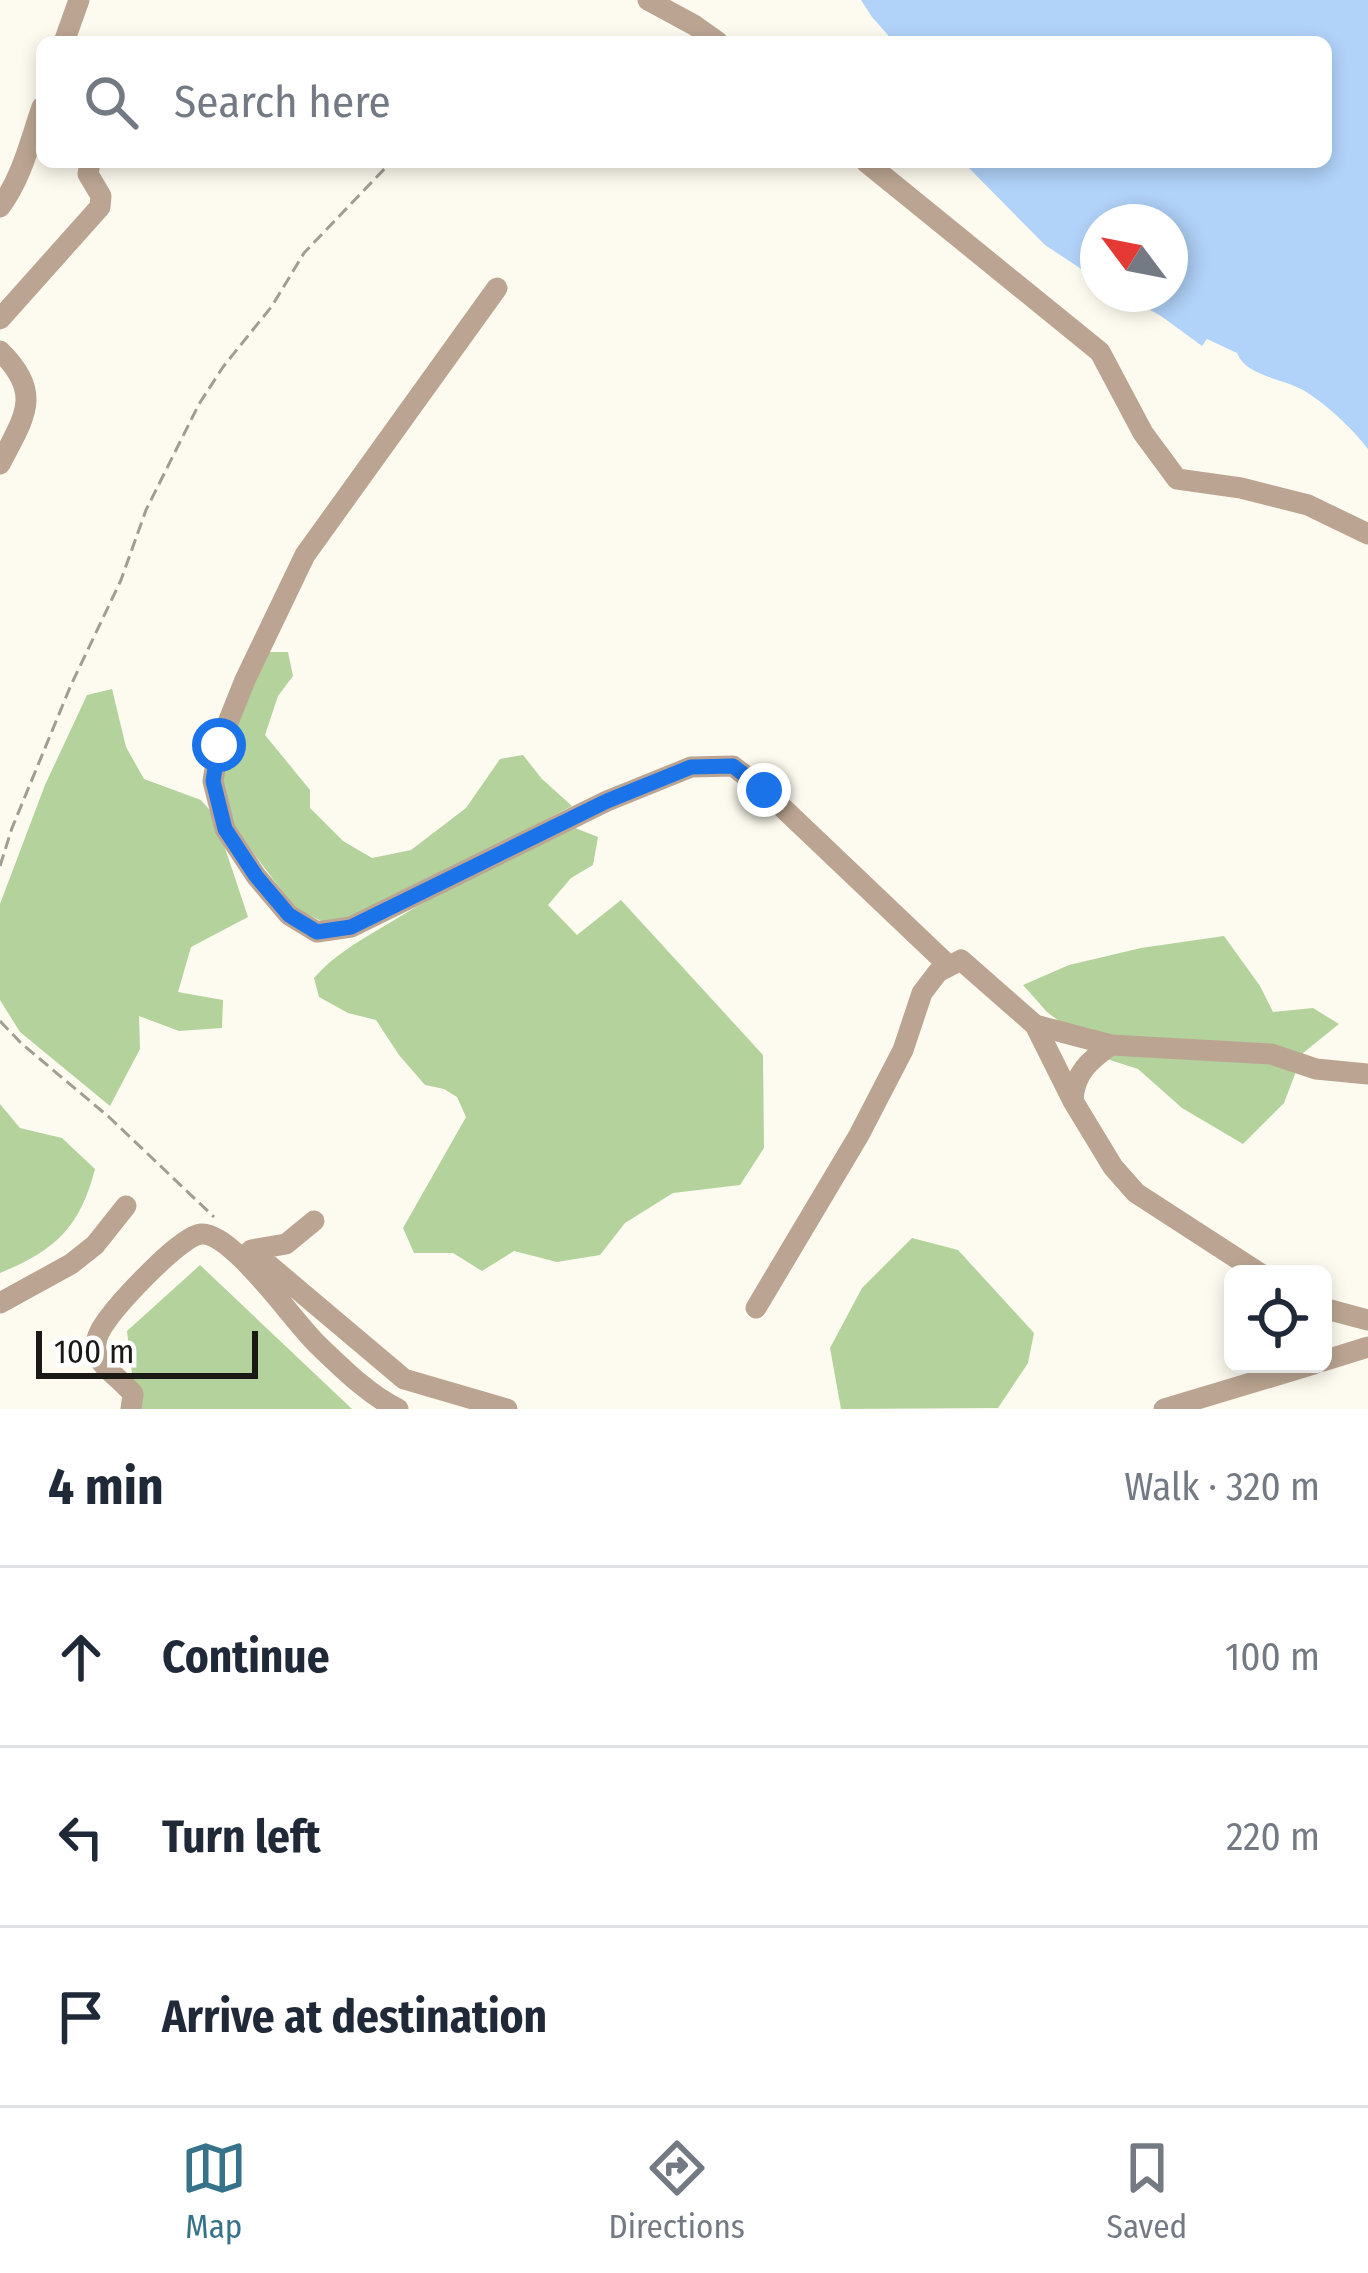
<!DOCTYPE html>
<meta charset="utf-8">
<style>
:root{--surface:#fff;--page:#f6f6f7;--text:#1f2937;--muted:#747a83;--line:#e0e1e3;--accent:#367289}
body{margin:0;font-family:"Fira Sans Condensed",sans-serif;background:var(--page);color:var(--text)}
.controls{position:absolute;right:36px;bottom:36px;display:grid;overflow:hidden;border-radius:18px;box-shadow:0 6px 18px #0003}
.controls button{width:108px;height:108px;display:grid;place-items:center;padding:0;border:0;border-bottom:3px solid var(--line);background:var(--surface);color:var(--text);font:60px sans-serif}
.compass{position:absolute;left:1080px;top:204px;width:108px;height:108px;border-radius:50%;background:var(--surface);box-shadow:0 6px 18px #0003;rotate:302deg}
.scale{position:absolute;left:36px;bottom:30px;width:222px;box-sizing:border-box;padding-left:12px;border:6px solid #1a1915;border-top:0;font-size:33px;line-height:42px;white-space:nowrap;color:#1a1915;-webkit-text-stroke:9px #fff;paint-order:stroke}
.stop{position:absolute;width:36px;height:36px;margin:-27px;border:9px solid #1a73e8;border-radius:50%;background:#fff}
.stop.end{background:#1a73e8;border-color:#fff;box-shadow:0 3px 12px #0008}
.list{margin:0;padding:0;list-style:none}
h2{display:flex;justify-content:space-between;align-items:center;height:156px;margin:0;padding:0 48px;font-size:51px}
h2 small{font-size:39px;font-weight:400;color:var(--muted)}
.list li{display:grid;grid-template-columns:78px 1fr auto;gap:36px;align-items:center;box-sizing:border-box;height:180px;padding:0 48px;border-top:3px solid var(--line)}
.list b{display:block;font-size:45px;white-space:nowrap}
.list em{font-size:39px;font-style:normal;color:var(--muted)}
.icon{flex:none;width:66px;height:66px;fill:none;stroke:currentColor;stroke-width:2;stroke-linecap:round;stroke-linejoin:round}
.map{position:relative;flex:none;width:1368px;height:1409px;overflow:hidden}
.search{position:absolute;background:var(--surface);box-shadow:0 6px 18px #0003;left:36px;right:36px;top:36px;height:132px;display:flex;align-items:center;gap:30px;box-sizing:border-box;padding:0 42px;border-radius:18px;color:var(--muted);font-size:45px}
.sheet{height:696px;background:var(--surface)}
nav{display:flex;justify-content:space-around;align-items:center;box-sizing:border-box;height:168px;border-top:3px solid var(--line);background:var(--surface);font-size:33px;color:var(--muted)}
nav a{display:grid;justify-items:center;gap:6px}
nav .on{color:var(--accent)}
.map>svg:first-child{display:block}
.green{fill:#b4d29c}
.water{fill:#b1d2f9}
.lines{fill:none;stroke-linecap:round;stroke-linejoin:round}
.path{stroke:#9f9d94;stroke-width:3;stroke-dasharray:12 6;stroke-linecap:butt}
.minor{stroke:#bba592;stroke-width:21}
.route{stroke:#1a73e8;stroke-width:15}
</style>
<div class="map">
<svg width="1368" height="1409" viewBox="0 0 1368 1409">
<rect width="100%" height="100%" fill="#fdfbef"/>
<path class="green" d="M 264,652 L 288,652 L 293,676 L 278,696 L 265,735 L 310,790 L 310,808 L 343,841 L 372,858 L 411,850 L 466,808 L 500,759 L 523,755 L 542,779 L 572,806 L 360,915 L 323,922 L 295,908 L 232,825 L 222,791 L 224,748 Z
M 112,689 L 126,747 L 144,779 L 201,800 L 214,815 L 248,917 L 191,947 L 178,992 L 223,1000 L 222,1028 L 179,1031 L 139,1016 L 140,1049 L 110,1106 L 20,1032 L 0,1000 L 0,904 L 45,785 L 87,695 Z
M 570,826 L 598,837 L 593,865 L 571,878 L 548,905 L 577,935 L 621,900 L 763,1055 L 764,1148 L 740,1185 L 673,1193 L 625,1223 L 600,1255 L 557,1262 L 514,1251 L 482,1271 L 453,1253 L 414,1253 L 403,1228 L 466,1117 L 457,1097 L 444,1089 L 425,1085 L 399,1055 L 376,1020 L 348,1013 L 319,997 L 314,978 C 333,956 356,943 381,928 C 442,890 506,859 570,826 Z
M 1224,936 L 1260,986 L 1273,1012 L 1313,1008 L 1339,1024 L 1303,1053 L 1284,1103 L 1243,1144 L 1182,1108 L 1138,1069 L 1110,1060 L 1047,1012 L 1023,985 L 1069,965 L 1141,948 Z
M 0,1104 L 20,1128 L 62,1138 L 95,1169 C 80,1227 56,1250 0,1273 Z
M 912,1238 L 958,1250 L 1034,1333 L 1028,1363 L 998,1408 L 841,1409 L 830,1348 L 862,1288 Z
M 200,1265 L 352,1409 L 136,1409 L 127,1331 Z"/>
<path class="water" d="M 861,0 L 1368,0 L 1368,449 C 1353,429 1324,402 1303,390 C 1281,378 1246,376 1237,353 L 1207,339 L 1202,346 L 1161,316 L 1121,294 L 1170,294 L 1170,222 L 1098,222 L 1098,280 L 1045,245 L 963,162 L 1326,162 L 1326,42 L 894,42 L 872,17 Z"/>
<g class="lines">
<path class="path" d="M 0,866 L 12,828 L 71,685 L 121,580 L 146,510 L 199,404 L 223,367 L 272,306 L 304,253 L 391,162
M 0,1021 L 22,1044 L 109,1117 L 214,1217"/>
<path class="minor" d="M 648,0 L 694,25 L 718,42
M 64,42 L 79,0
M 866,162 L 1100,352 L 1143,433 L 1177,479 L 1241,488 L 1308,505 L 1368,534
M 0,207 C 22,178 30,141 42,107
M 497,288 L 305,555 L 245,680 L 219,745 L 213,781 L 225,829 L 256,876 L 289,915 L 317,932 L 351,927 L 607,801 L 691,767 L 733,766 L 764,790 L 949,966
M 0,319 L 100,207 L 101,196 L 88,174 L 90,162
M 0,351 C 44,394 24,417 0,464
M 1035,1025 L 1111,1045 L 1271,1054 L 1316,1069 L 1368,1074
M 1073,1101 C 1074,1073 1090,1060 1111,1045
M 314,1221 L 286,1244 L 251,1250 L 404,1379 L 507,1409
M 0,1303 L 71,1264 L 95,1245 L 126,1206
M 756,1308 L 859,1135 L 903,1050 L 922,993 L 938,972 L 961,960 L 1035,1025 L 1073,1101 L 1113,1167 L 1136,1193 L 1261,1274
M 1323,1308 L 1368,1320
M 1323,1361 L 1368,1347
M 131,1409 L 133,1394 C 111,1367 78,1359 107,1320 C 121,1301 180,1236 201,1234 C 232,1231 295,1324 319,1346 C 342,1368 369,1395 398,1409
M 1164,1409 L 1314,1364"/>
</g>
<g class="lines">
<path class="route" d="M 219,745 L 213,781 L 225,829 L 256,876 L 289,915 L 317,932 L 351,927 L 607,801 L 691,767 L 733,766 L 764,790"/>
</g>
</svg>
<div class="controls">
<button><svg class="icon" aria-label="locate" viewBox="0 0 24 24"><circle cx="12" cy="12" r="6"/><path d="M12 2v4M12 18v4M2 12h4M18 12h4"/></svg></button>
</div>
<svg class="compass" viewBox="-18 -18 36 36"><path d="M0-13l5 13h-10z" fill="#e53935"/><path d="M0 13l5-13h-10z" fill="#747a83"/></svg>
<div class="scale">100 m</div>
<div class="stop" style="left:219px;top:745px"></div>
<div class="stop end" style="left:764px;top:790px"></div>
<div class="search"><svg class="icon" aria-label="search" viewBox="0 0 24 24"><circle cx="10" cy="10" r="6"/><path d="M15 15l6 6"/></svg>Search here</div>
</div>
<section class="sheet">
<h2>4 min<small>Walk · 320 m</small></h2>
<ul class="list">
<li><svg class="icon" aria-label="ahead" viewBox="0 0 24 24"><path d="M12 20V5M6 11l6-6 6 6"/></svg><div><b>Continue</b></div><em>100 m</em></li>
<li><svg class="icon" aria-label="left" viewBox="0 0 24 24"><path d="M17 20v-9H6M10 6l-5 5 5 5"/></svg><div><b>Turn left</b></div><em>220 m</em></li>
<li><svg class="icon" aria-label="arrive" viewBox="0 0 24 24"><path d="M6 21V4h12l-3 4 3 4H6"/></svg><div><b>Arrive at destination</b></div></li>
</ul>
</section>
<nav>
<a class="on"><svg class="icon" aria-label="map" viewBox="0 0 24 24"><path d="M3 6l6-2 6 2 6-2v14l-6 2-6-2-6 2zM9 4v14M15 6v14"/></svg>Map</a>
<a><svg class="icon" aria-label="directions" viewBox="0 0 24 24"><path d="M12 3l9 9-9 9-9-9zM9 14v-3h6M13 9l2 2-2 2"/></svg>Directions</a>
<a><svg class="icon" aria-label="saved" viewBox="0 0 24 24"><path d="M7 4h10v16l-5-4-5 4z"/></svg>Saved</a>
</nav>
